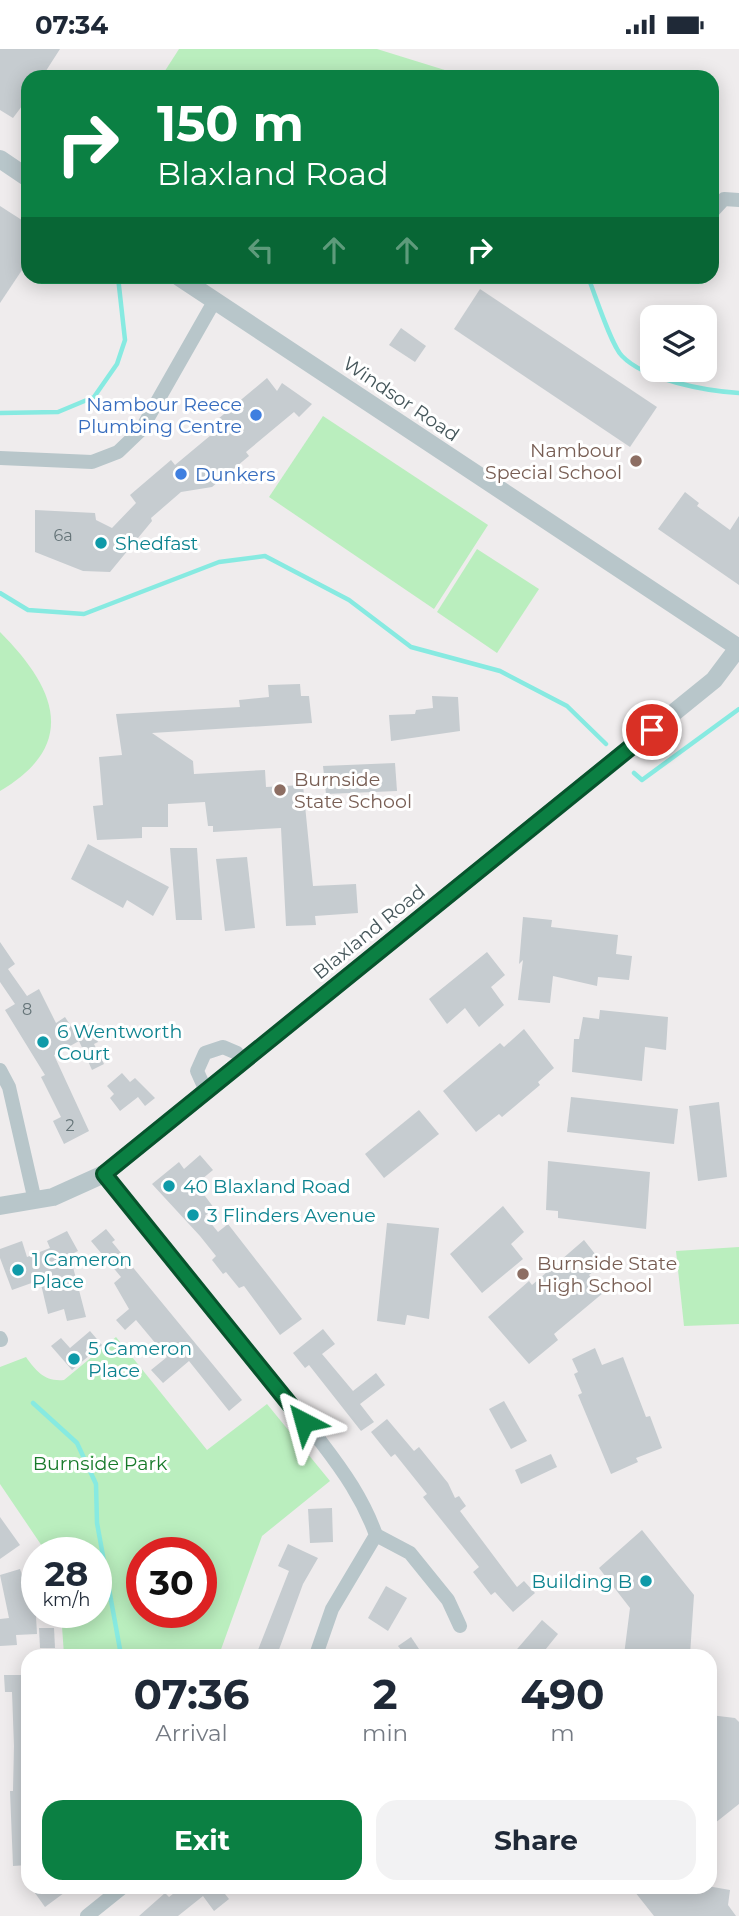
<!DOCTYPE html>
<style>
:root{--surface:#fff;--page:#f2f2f3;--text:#1f2937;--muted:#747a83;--accent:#0b8043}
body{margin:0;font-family:Montserrat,sans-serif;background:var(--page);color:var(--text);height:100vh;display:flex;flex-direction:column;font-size:26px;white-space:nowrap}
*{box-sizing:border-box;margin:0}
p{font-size:23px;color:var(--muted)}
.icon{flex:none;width:38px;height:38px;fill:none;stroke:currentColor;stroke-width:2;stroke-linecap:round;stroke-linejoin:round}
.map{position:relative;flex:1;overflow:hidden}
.details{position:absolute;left:21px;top:1600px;width:696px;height:245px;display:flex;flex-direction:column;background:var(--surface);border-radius:21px;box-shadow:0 4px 18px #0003}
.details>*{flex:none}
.hud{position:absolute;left:21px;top:21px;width:698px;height:214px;border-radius:21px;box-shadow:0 4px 18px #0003;background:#0b8043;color:#fff;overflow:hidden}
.controls{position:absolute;left:640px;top:256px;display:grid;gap:14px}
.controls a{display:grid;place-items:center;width:77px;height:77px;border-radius:14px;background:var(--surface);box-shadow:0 4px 18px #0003;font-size:35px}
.speed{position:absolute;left:21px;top:1488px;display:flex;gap:14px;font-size:35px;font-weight:700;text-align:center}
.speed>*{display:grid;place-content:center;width:91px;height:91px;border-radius:50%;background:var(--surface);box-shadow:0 4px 18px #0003;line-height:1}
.speed small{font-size:18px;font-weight:400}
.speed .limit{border:10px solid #d22;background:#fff;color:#111}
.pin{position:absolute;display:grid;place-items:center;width:60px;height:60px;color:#fff;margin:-30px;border:4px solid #fff;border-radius:50%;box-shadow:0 2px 7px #0007}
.me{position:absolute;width:77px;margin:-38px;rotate:321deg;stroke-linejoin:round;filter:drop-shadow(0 0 5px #0008)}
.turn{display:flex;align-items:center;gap:24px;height:147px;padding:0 21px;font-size:32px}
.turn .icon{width:91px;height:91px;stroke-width:2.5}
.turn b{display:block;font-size:49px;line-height:60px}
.lanes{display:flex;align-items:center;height:66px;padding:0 21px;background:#0003;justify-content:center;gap:35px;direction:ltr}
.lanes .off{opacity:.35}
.eta{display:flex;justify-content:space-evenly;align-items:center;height:119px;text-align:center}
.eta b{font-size:42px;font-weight:700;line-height:49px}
.action{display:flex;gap:14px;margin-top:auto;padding:14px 21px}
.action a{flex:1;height:80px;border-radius:21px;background:var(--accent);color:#fff;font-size:28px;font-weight:700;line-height:80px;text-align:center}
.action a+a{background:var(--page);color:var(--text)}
.status{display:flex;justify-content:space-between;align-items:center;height:49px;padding:0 35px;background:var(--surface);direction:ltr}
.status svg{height:19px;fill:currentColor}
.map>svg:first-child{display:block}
</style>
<div class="status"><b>07:34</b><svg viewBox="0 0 49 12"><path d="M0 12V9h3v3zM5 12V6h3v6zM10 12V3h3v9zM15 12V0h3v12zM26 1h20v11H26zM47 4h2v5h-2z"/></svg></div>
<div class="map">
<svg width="739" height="1867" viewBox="0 0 739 1867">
<rect width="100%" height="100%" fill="#efeced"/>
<g fill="#baeebe" fill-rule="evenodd">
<polygon points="179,0 377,0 448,22 439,28 161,28"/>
<polygon points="323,367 488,476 434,560 269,448"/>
<polygon points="477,500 539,540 497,604 437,563"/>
<path d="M0 583C55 638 80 695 0 742Z"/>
<polygon points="739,1198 739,1275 684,1277 676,1202"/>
<path d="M116 1288 207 1401 267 1355 330 1432 262 1487 219 1606H64L61 1563H96V1503H46L0 1435V1318L26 1308C36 1322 45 1333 64 1331ZM201 1503V1563H142V1503Z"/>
</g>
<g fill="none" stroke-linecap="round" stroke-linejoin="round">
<g stroke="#87eae1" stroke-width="4.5">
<path d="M588 228C595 245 611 296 622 307 645 331 706 342 739 344"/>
<polyline points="0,364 58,363 94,348 117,315 125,291 118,228"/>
<polyline points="0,544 28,561 84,565 219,513 265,507 349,551 411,598 500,622 567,657 606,695"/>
<polyline points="634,724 642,731 739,660"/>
<polyline points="33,1354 77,1394 96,1435 97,1474 121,1606"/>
</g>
</g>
<g fill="#c6ccd0">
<polygon points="0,0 60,0 42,28 28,28 28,49 13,69 0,61"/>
<polygon points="0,157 28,175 28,212 0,254"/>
<polygon points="480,240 657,358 630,398 454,280"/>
<polygon points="401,279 426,297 415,313 389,296"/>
<polygon points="267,329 277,342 282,334 312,355 299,368 294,363 246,403 249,407 212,438 181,443 151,469 152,472 110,523 83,522 35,503 35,461 95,464 96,471 112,479 136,454 130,446 171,411 175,416 223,376 218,370"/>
<polygon points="685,443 699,454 697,457 730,481 739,467 739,536 658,480"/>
<polygon points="300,635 301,647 309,647 312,674 152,684 193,712 194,725 265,721 266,738 303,736 313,837 356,835 358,864 315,867 316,876 286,877 281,779 213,783 213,777 208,777 205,753 168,755 168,778 142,778 142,789 97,791 93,757 103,756 99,708 122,706 116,665 240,658 239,651 269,648 268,636"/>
<polygon points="432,647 458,648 460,682 391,692 389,666 415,665 416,661 433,659"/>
<polygon points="395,714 397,742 326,745 323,717"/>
<polygon points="88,795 169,838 153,867 127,851 123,859 71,830"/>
<polygon points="170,799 197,799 202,871 176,871"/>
<polygon points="247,808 255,879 225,882 216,810"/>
<polygon points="523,868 552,871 551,878 618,886 616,905 632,907 629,931 598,928 597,937 553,927 550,954 518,951 523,911 519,915"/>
<polygon points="0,893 15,915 8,920 27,947 39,940 56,974 65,968 74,982 90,975 98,993 94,995 104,1015 92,1021 79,992 54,1006 89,1082 64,1095 53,1072 61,1068 41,1028 45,1026 5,961 15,955 0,933"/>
<polygon points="487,903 505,926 491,938 504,956 479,978 465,959 447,975 429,950"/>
<polygon points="600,961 668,968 666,1001 645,998 642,1032 572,1023 574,990 579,990 583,968 599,970"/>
<polygon points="524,980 554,1019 538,1033 540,1036 502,1068 499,1065 476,1083 443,1042 500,994 504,998"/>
<polygon points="122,1024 130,1033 135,1029 155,1049 145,1057 138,1048 120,1062 110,1049 114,1045 107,1037"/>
<polygon points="571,1048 678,1060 674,1095 567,1083"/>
<polygon points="719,1053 727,1128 698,1132 689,1057"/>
<polygon points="419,1061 439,1085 384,1129 365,1105"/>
<polygon points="200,1106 213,1121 196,1135 214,1159 205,1167 218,1183 228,1175 302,1270 280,1286 244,1237 239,1239 226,1223 223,1225 212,1211 216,1207 200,1187 152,1135 179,1113 184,1120"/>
<polygon points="548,1112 650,1123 646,1180 558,1169 558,1162 546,1161"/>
<polygon points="503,1157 524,1183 511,1195 523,1210 482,1244 450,1205"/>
<polygon points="387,1174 439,1179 429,1270 407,1266 405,1276 377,1272"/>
<polygon points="106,1180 115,1191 112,1193 242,1351 229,1362 189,1312 163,1334 151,1321 167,1308 136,1271 125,1281 116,1271 129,1260 114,1234 121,1228 91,1192"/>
<polygon points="67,1182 78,1202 74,1204 80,1214 73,1218 86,1268 67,1272 64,1260 48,1265 40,1231 12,1241 0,1209 0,1200 22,1192 27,1208 50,1199 47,1192"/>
<polygon points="584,1191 603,1215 589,1226 603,1244 554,1285 558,1291 529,1315 488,1268 529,1232 532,1236"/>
<polygon points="323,1280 335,1295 322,1305 353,1342 376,1324 385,1336 360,1355 374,1373 361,1382 309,1316 305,1319 293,1304"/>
<polygon points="90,1282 102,1296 72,1321 51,1297 61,1289 70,1299"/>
<polygon points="595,1299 602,1316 623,1308 646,1368 650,1367 662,1399 636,1409 638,1413 611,1425 578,1346 582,1344 574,1325 578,1323 572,1310"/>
<polygon points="504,1352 527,1392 511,1400 489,1360"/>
<polygon points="387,1370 414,1402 419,1398 448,1434 455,1449 459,1447 466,1457 460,1462 517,1538 524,1532 535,1544 513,1563 495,1543 491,1546 473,1523 479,1518 423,1448 427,1445 395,1405 391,1408 371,1383"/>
<polygon points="551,1405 557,1418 521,1435 515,1421"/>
<polygon points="332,1459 333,1493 310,1494 308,1460"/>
<polygon points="0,1468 20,1496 0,1510"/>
<polygon points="642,1481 694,1546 690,1606 624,1606 630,1559 599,1519"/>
<polygon points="288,1495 318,1509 303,1535 277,1606 256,1606 289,1522 278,1517"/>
<polygon points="20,1520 36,1567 37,1585 16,1586 17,1596 0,1597 0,1570 9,1569 0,1526"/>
<polygon points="386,1537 407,1549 388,1582 368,1569"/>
<polygon points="542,1571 558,1585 541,1606 512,1606"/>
<polygon points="39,1579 54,1579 55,1599 40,1599"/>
<polygon points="411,1588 423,1606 405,1606 398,1597"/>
<polygon points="4,1626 28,1626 28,1816 13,1817 10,1742 13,1742 14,1697 12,1643 5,1643"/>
<polygon points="710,1666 735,1669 739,1673 739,1755 710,1778"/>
<polygon points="44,1838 72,1838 45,1858 35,1844"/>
<polygon points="182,1838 234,1838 225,1845 229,1850 214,1862 203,1847 178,1867 139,1867 165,1844 169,1848"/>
<polygon points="631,1838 713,1838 730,1841 728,1856 736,1867 654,1867"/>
</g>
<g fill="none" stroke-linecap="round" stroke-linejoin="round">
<g stroke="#b8c6ca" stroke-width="14">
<polyline points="712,163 724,150 739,151"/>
<polyline points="0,409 92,413 118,403 141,381 215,251"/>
<polyline points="0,1021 9,1038 35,1152"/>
<polyline points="206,1042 197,1022 205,1004 223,998 237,1004 244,1012"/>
<path d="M104 1125 321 1393C344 1423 363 1450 376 1486L332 1560 316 1606"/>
<polyline points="0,1289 1,1291"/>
<polyline points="376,1486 410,1504 448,1551 460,1577"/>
<polyline points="87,1867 123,1838"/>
</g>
<g stroke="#b8c6ca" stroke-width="18">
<polyline points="0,110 28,129"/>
<polyline points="179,228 739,599"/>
<polyline points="0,1157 53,1148 104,1125 714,631 738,599"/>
</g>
</g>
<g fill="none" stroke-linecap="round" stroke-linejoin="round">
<g stroke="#07532c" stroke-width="18">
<polyline id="route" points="304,1373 104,1125 652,681"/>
</g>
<use href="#route" stroke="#0b8043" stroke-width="12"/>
</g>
<g fill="#3f7fe0" stroke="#fff" stroke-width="2.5">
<circle cx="256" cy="366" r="7"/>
<circle cx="181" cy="425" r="7"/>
</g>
<g fill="#8d6e63" stroke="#fff" stroke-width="2.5">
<circle cx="636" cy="412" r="7"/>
<circle cx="280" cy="741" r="7"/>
<circle cx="523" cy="1225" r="7"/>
</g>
<g fill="#0f9aa8" stroke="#fff" stroke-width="2.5">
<circle cx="101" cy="494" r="7"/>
<circle cx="43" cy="993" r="7"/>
<circle cx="169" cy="1137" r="7"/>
<circle cx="193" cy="1166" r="7"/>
<circle cx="18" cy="1221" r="7"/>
<circle cx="74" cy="1310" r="7"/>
<circle cx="646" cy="1532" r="7"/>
</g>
<g text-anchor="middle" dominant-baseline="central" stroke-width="6" stroke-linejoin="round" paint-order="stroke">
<g font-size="16" fill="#657478">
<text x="63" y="486">6a</text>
<text x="27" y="960">8</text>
<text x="70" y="1076">2</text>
</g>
<g font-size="19" fill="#45565a" stroke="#fff">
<text transform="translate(401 350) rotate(34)">Windsor Road</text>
<text transform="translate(369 883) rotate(-39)">Blaxland Road</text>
</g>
<g font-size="19" fill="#366cbe" stroke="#fff" text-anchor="end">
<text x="242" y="355">Nambour Reece<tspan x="242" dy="22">Plumbing Centre</tspan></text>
<text x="195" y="425" text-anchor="start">Dunkers</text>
</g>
<g font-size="19" fill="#785e54" stroke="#fff" text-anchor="start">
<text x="622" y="401" text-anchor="end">Nambour<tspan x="622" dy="22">Special School</tspan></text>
<text x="294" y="730">Burnside<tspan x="294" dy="22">State School</tspan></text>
<text x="537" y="1214">Burnside State<tspan x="537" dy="22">High School</tspan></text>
</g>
<g font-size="19" fill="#0d838f" stroke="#fff" text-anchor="start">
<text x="115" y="494">Shedfast</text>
<text x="57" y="982">6 Wentworth<tspan x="57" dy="22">Court</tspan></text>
<text x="183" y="1137">40 Blaxland Road</text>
<text x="207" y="1166">3 Flinders Avenue</text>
<text x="32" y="1210">1 Cameron<tspan x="32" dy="22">Place</tspan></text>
<text x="88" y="1299">5 Cameron<tspan x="88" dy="22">Place</tspan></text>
<text x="632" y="1532" text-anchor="end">Building B</text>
</g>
<g font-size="19" fill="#177a2a" stroke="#fff">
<text x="100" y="1414">Burnside Park</text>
</g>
</g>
</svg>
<div class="controls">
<a><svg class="icon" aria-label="layers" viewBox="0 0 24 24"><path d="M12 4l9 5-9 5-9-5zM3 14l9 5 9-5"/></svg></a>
</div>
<div class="speed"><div>28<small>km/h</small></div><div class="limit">30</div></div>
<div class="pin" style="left:652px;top:681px;background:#d93025"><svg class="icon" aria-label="arrive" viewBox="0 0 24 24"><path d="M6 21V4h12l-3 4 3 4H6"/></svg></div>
<svg class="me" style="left:304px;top:1373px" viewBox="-20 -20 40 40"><path d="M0-17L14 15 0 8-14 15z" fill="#0b8043" stroke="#fff" stroke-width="4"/></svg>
<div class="hud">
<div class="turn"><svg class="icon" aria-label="right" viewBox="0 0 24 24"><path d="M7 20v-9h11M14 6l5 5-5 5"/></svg><div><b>150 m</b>Blaxland Road</div></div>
<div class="lanes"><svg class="icon off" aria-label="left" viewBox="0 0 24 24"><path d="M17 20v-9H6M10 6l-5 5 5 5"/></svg><svg class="icon off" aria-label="ahead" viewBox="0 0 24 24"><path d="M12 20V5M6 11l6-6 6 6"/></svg><svg class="icon off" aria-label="ahead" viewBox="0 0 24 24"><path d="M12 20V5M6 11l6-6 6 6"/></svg><svg class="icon" aria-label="right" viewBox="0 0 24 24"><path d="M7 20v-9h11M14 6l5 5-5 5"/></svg></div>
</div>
<section class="details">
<div class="eta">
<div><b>07:36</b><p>Arrival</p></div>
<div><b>2</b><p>min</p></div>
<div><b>490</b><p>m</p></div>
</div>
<div class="action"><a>Exit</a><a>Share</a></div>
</section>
</div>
